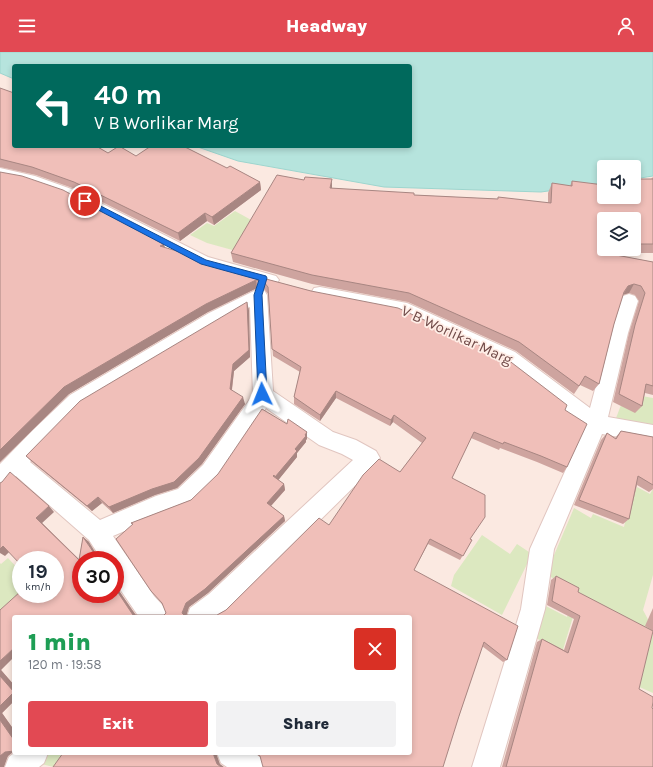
<!DOCTYPE html>
<meta charset="utf-8">
<style>
:root{--surface:#fff;--page:#f2f2f3;--text:#1f2937;--muted:#747a83;--accent:#e24953}
body{margin:0;font-family:Karla,sans-serif;background:var(--page);color:var(--text);height:100vh;display:flex;flex-direction:column;font-size:15px;white-space:nowrap}
*{box-sizing:border-box;margin:0}
p{font-size:13px;color:var(--muted)}
.icon{flex:none;width:22px;height:22px;fill:none;stroke:currentColor;stroke-width:2;stroke-linecap:round;stroke-linejoin:round}
.map{position:relative;flex:1;overflow:hidden}
.sheet{position:absolute;left:12px;top:563px;width:400px;height:140px;display:flex;flex-direction:column;background:var(--surface);border-radius:4px;box-shadow:0 2px 6px #0003}
.sheet>*{flex:none}
.guide{position:absolute;left:12px;top:12px;width:400px;height:84px;border-radius:4px;box-shadow:0 2px 6px #0003;background:#00695c;color:#fff;overflow:hidden}
.controls{position:absolute;left:597px;top:108px;display:grid;gap:8px}
.controls a{display:grid;place-items:center;width:44px;height:44px;border-radius:4px;background:var(--surface);box-shadow:0 2px 6px #0003;font-size:20px}
.speed{position:absolute;left:12px;top:499px;display:flex;gap:8px;font-size:20px;font-weight:700;text-align:center}
.speed>*{display:grid;place-content:center;width:52px;height:52px;border-radius:50%;background:var(--surface);box-shadow:0 2px 6px #0003;line-height:1}
.speed small{font-size:10px;font-weight:400}
.speed .limit{border:6px solid #d22;background:#fff;color:#111}
.pin{position:absolute;display:grid;place-items:center;width:34px;height:34px;color:#fff;margin:-17px;border:2px solid #fff;border-radius:50%;box-shadow:0 1px 4px #0007}
.me{position:absolute;width:44px;margin:-22px;rotate:358deg;stroke-linejoin:round;filter:drop-shadow(0 0 3px #0008)}
.turn{display:flex;align-items:center;gap:14px;height:84px;padding:0 16px;font-size:18px}
.turn .icon{width:52px;height:52px;stroke-width:2.5}
.turn b{display:block;font-size:28px;line-height:34px}
.round{display:grid;place-items:center;flex:none;width:42px;height:42px;border-radius:4px;background:var(--page)}
.summary{display:flex;align-items:center;justify-content:space-between;height:68px;padding:0 16px}
h1{font-size:24px;font-weight:800;line-height:30px;color:#1e9e55}
.action{display:flex;gap:8px;margin-top:auto;padding:8px 16px}
.action a{flex:1;height:46px;border-radius:4px;background:var(--accent);color:#fff;font-size:16px;font-weight:800;line-height:46px;text-align:center}
.action a+a{background:var(--page);color:var(--text)}
header{display:flex;justify-content:space-between;align-items:center;height:52px;padding:0 16px;background:var(--accent);color:#fff;font-size:18px;font-weight:800}
.map>svg:first-child{display:block}
</style>
<header><svg class="icon" aria-label="menu" viewBox="0 0 24 24"><path d="M4 6h16M4 12h16M4 18h16"/></svg>Headway<svg class="icon" aria-label="person" viewBox="0 0 24 24"><circle cx="12" cy="8" r="4"/><path d="M4 21q1-7 8-7t8 7"/></svg></header>
<div class="map">
<svg width="653" height="715" viewBox="0 0 653 715">
<rect width="100%" height="100%" fill="#fbe9e1"/>
<g fill="#dce8c0">
<polygon points="235,159 253,169 236,199 207,191 190,183 207,171 214,174"/>
<polygon points="642,344 653,346 653,380 613,374 621,353 638,358"/>
<polygon points="637,435 650,442 653,437 653,523 643,558 653,577 653,641 637,634 579,545 562,601 531,583 540,551 567,565 575,540 546,522 574,456 591,466 593,462 624,475 628,456 626,454"/>
<polygon points="482,483 510,502 517,492 532,502 502,563 451,534 454,523"/>
<polygon points="8,506 21,520 21,542 0,562 0,511 1,512"/>
<polygon points="34,701 62,701 54,715 41,712"/>
</g>
<polygon fill="#b6e4dd" stroke="#9dd5ce" points="0,0 653,0 653,124 634,127 634,115 604,115 604,131 541,140 384,135 238,109 195,94 410,94 410,14 14,14 14,27 0,21"/>
<g fill="none" stroke-linecap="round" stroke-linejoin="round">
<g stroke="#e1c6c0" stroke-width="2">
<g id="street">
<polygon points="0,116 35,124 77,139 208,205 276,224 279,228 276,232 270,234 197,214 67,145 27,131 0,126"/>
<polygon points="320,235 407,251 515,300 590,356 610,281 620,249 623,244 629,242 635,244 638,249 628,281 608,365 653,373 653,391 602,382 554,497 545,557 500,715 472,715 521,557 530,497 585,375 501,310 398,262 314,246 311,241 314,236"/>
<path d="M258 237 264 238 267 243 273 339 333 380 356 388 376 399 380 406 376 413 227 560 219 565H187L190 556 209 542 353 408 342 402 319 393 266 356 219 427 193 452 167 461 113 484 154 544 165 556 168 565H139L115 530V508H102L89 488 16 424 8 434 0 437V412L33 378 70 343 209 261ZM250 255 253 343 203 413 178 437 156 444 100 468 30 410 84 355 122 331Z"/>
<polygon points="14,701 48,701 44,711 39,715 5,715 9,705"/>
<polygon points="217,701 254,701 260,705 264,715 227,715 221,711"/>
</g>
</g>
<use href="#street" fill="#fff" fill-rule="evenodd"/>
</g>
<g fill="#cea49f" fill-rule="evenodd">
<polygon points="0,36 14,94 108,101 227,116 260,130 261,138 214,173 207,169 180,189 78,138 36,123 0,115"/>
<polygon points="0,120 165,196 195,208 311,239 565,358 567,415 563,421 537,410 500,396 499,398 471,386 452,426 470,487 472,488 460,508 428,492 414,518 507,608 503,610 482,594 459,664 410,565 14,565 1,618 14,633 14,649 2,661 14,678 14,700 13,700 8,704 0,715 0,558 55,542 9,500 5,504 54,460 42,471 79,507 83,485 89,490 81,508 115,533 136,563 164,563 166,561 133,473 131,471 191,448 287,372 307,380 307,387 306,388 306,390 297,401 297,405 278,428 284,432 285,438 271,454 284,464 285,469 208,541 189,555 186,563 217,563 226,558 329,473 400,420 422,391 393,370 390,374 336,346 320,369 294,352 294,345 300,320 273,304 268,242 264,237 257,236 208,260 69,342 0,410"/>
<path d="M653 125V201H616V203L653 210V343L645 341 642 354 635 361 613 350 629 281 639 249 635 243 629 241 623 242 614 272 599 332 593 339 580 333 574 342 516 299 408 250 312 232 233 210 231 201 304 128 332 136 414 143 498 147V145L548 151V141L552 131 570 134 572 129 634 145ZM634 167V197H604Z"/>
<polygon points="249,258 250,305 234,319 232,338 245,352 202,412 177,436 155,443 113,461 102,451 92,459 32,410 26,404"/>
<polygon points="621,379 653,385 653,437 649,440 637,433 629,467 623,472 574,453 601,388 607,381 615,386"/>
<polygon points="556,524 578,540 639,637 652,656 653,715 502,715 537,590 542,587 564,598 574,567 547,553 551,528"/>
<polygon points="653,556 653,579 645,574"/>
</g>
<g fill="#a88682">
<polygon points="332,127 332,137 330,136"/>
<polygon points="260,130 261,138 214,173 212,165"/>
<polygon points="205,161 207,169 180,189 178,181"/>
<polygon points="164,192 166,199 160,194"/>
<polygon points="256,228 257,236 208,260 69,342 0,410 0,398 64,335 206,252"/>
<polygon points="634,232 629,241 623,243 628,234"/>
<polygon points="247,250 249,258 250,305 234,319 231,344 230,337 233,312"/>
<polygon points="336,339 336,346 320,369 320,363"/>
<polygon points="243,345 245,352 202,412 177,436 155,443 113,461 109,455"/>
<polygon points="394,363 393,370 390,374 391,368"/>
<polygon points="307,380 307,387 306,388 306,390 297,401 297,405 276,431 275,425"/>
<polygon points="284,432 285,438 269,456 267,451"/>
<polygon points="98,445 102,451 92,459 87,454"/>
<polygon points="49,454 54,460 42,471 81,510 36,466"/>
<polygon points="284,464 285,469 208,541 189,555 186,565 182,561 186,551"/>
<polygon points="83,485 89,490 100,508 96,504"/>
<polygon points="3,494 10,499 5,504 0,501 0,497"/>
<polygon points="115,533 137,565 133,563 115,536"/>
<polygon points="14,596 14,605 1,618 14,633 14,649 2,661 14,678 14,688 0,668 0,609"/>
<polygon points="5,700 13,700 8,704 4,715 0,715 0,704"/>
<polygon points="213,701 216,701 220,712 224,715 221,715 217,712"/>
</g>
<g fill="#f0bfb9" stroke="#a88682">
<polygon points="0,36 14,41 14,94 96,94 108,101 119,94 136,104 151,94 183,94 227,116 230,114 260,130 212,165 205,161 178,181 74,130 32,115 0,107"/>
<polygon points="0,120 22,124 63,138 164,192 160,194 180,200 195,208 311,239 398,256 503,304 567,353 565,358 587,372 567,415 541,404 504,390 503,392 474,380 452,426 485,443 485,465 470,487 472,488 463,504 430,487 414,518 518,574 507,608 484,590 459,664 443,715 263,715 260,704 255,701 410,701 410,565 14,565 14,596 0,609 0,558 21,539 21,542 55,542 55,508 21,508 21,513 3,494 0,497 0,431 2,430 10,420 49,454 36,466 79,508 83,485 96,504 109,505 109,508 81,508 81,542 115,542 115,536 133,563 164,563 166,561 162,551 151,539 116,487 133,472 131,471 191,448 218,422 262,357 287,372 288,367 307,380 305,383 306,384 295,397 297,399 275,425 274,423 273,424 284,432 267,451 284,464 205,537 186,551 182,561 184,563 217,563 226,558 319,466 329,473 363,423 379,407 400,420 426,386 394,363 391,368 336,339 320,363 294,345 301,315 272,297 268,235 263,229 256,228 206,252 64,335 0,398"/>
<polygon points="277,123 304,128 305,125 332,127 330,136 414,141 414,143 498,147 498,145 551,151 552,131 572,134 572,129 604,133 604,145 634,145 634,127 653,127 653,192 634,192 634,167 604,167 604,197 616,197 616,203 653,210 653,334 646,332 642,354 619,342 635,273 645,241 641,234 634,232 628,234 624,240 614,272 599,332 585,324 579,334 519,290 409,241 312,223 231,201"/>
<polygon points="247,250 249,298 233,312 230,337 243,345 199,406 174,430 152,437 109,455 98,445 87,454 26,404 80,349"/>
<polygon points="621,379 653,385 653,433 638,424 629,467 579,448 607,381 616,387"/>
<polygon points="556,524 579,536 578,540 653,579 639,637 653,645 653,650 652,656 653,657 653,715 506,715 542,587 568,601 580,564 552,549"/>
<polygon points="0,624 14,640 0,654"/>
<polygon points="0,668 14,688 14,699 5,700 0,704"/>
<polygon points="63,701 213,701 217,712 221,715 53,715"/>
</g>
<polygon fill="#1a73e8" stroke="#114b97" points="85,146 206,208 266,224 267,226 262,243 267,342 265,344 259,344 258,342 254,243 259,228 201,212 83,150 83,147"/>
<g text-anchor="middle" dominant-baseline="central" stroke-width="3.5" stroke-linejoin="round" paint-order="stroke">
<g font-size="15" fill="#714b49" stroke="#ffeee7">
<text transform="translate(457 283) rotate(25)">V B Worlikar Marg</text>
</g>
</g>
</svg>
<div class="controls">
<a><svg class="icon" aria-label="sound" viewBox="0 0 24 24"><path d="M4 9h4l5-4v14l-5-4H4zM17 9q2 3 0 6"/></svg></a>
<a><svg class="icon" aria-label="layers" viewBox="0 0 24 24"><path d="M12 4l9 5-9 5-9-5zM3 14l9 5 9-5"/></svg></a>
</div>
<div class="speed"><div>19<small>km/h</small></div><div class="limit">30</div></div>
<div class="pin" style="left:85px;top:149px;background:#d93025"><svg class="icon" aria-label="arrive" viewBox="0 0 24 24"><path d="M6 21V4h12l-3 4 3 4H6"/></svg></div>
<svg class="me" style="left:262px;top:342px" viewBox="-20 -20 40 40"><path d="M0-17L14 15 0 8-14 15z" fill="#1a73e8" stroke="#fff" stroke-width="4"/></svg>
<div class="guide">
<div class="turn"><svg class="icon" aria-label="left" viewBox="0 0 24 24"><path d="M17 20v-9H6M10 6l-5 5 5 5"/></svg><div><b>40 m</b>V B Worlikar Marg</div></div>
</div>
<section class="sheet">
<div class="summary"><div><h1>1 min</h1><p>120 m · 19:58</p></div><a class="round" style="background:#d93025;color:#fff"><svg class="icon" aria-label="close" viewBox="0 0 24 24"><path d="M6 6l12 12M18 6L6 18"/></svg></a></div>
<div class="action"><a>Exit</a><a>Share</a></div>
</section>
</div>
